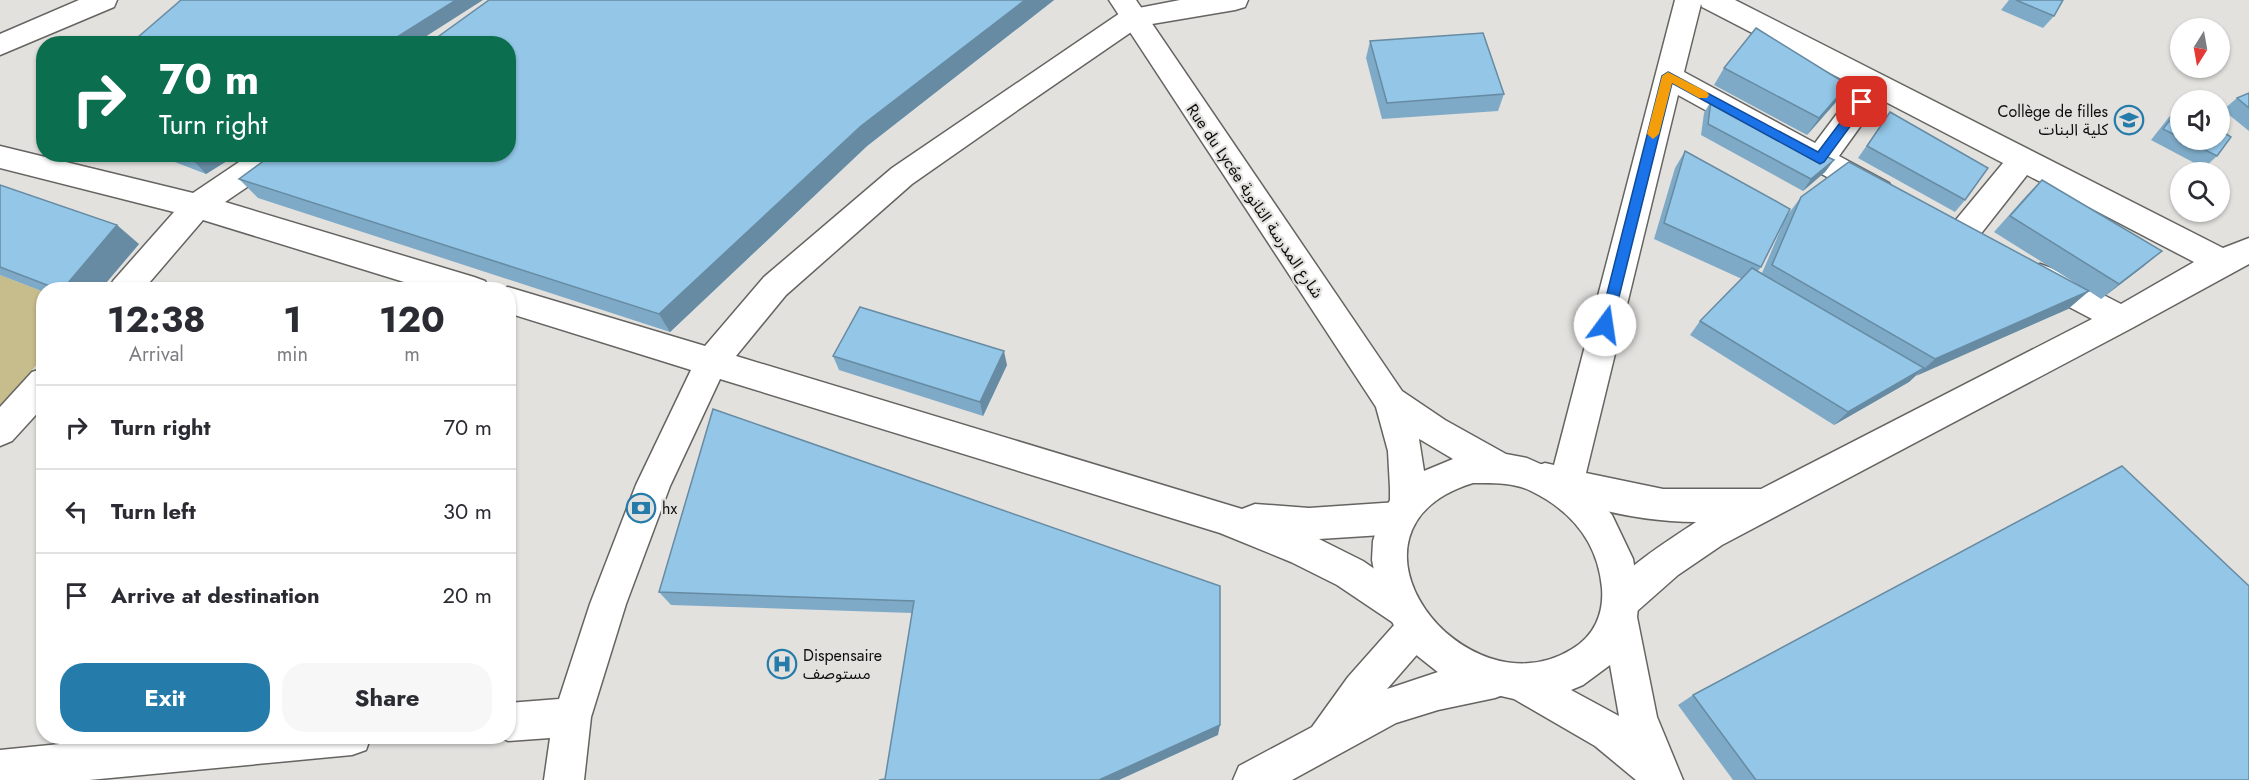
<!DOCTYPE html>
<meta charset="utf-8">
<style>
:root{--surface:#fff;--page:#f7f7f7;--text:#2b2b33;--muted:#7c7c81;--line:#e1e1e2;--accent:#257cab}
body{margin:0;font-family:Jost,"Noto Sans Arabic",sans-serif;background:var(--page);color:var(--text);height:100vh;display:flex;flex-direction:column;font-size:22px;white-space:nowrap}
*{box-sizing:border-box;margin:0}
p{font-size:20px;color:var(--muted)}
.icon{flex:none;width:33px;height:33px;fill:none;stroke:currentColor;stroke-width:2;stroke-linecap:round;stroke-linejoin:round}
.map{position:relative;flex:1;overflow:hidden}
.drawer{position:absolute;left:36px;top:282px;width:480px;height:462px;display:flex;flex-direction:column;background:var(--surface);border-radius:24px;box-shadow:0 2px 4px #0004}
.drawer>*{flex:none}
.guide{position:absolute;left:36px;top:36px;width:480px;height:126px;border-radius:24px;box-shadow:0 2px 4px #0004;background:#0b6e4f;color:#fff;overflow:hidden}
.needle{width:39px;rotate:191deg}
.tools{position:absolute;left:2170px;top:18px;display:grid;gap:12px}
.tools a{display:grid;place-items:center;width:60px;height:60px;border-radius:50%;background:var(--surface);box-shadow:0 2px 4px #0004;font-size:30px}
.pin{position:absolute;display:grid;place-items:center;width:51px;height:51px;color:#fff;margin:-26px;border-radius:12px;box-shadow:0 3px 9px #0006}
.me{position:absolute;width:66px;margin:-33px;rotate:14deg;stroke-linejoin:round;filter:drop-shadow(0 0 4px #0008)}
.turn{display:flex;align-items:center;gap:21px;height:126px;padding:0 24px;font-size:27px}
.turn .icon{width:78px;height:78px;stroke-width:2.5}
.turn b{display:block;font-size:42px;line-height:51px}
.eta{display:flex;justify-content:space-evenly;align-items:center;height:102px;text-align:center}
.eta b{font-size:36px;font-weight:700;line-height:42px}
.cta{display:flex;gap:12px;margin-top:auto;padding:12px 24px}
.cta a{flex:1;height:69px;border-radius:24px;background:var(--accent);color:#fff;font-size:24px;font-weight:700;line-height:69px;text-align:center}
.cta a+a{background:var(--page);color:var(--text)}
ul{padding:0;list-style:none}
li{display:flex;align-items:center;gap:18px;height:84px;padding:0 24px;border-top:2px solid var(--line)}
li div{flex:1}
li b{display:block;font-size:22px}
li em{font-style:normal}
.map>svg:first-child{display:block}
</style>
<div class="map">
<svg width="2249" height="780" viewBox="0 0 2249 780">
<rect width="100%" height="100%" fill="#e2e1de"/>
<polygon fill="#c7bc8b" points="0,275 44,292 43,357 0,408"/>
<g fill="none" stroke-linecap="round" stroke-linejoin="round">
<g stroke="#656461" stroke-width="3">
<g id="minor">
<polygon points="79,0 117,0 114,7 0,55 0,34"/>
<polygon points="1180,0 1248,0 1245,7 1235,10 1140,26 1025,105 912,184 786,295 736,356 1242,509 1255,504 1309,508 1398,502 1410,507 1415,518 1410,529 1398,534 1319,539 1363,561 1415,597 1420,609 1419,613 1428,616 1433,629 1428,642 1387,689 1438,672 1495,662 1508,667 1514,680 1508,693 1495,698 1438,710 1396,723 1292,780 1233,780 1239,766 1312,727 1348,677 1395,624 1337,585 1291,562 1220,533 720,379 670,486 626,604 591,717 584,780 544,780 550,738 508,741 497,736 508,736 508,703 559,699 590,604 636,485 691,370 508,313 508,290 500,290 508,287 705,346 764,277 892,168 1123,11"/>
<path d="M1675 0H1735L2223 248 2249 238V264L2132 328 1722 545 1678 575 1635 613 1622 618 1609 613 1604 601C1617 571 1668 541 1696 522 1642 522 1584 508 1533 489L1528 478 1533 467 1545 463 1554 465ZM1701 4 1702 7 1857 87 1815 143 1684 72ZM1678 95 1867 199 1878 203 1889 199 1893 191 1889 183 1839 156 1880 99 2003 163 1950 227 1946 236 1950 245 1961 248 1972 245 2027 175 2194 262 2121 304 2051 268 2040 264 2029 268 2024 277 2029 286 2092 319 1761 489H1663L1586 473Z"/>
<polygon points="0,146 193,193 251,154 288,154 284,162 225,202 474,277 485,281 489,290 430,290 203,220 143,290 109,290 113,281 174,212 0,168"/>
<polygon points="44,368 44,406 12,441 0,446 0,407 32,372"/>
<polygon points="140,736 371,736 366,750 352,755 89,780 0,780 0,750"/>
</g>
</g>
<g stroke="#656461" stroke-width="3">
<path id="tertiary" d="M1109 0H1136L1402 391 1445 420 1506 454 1527 458 1572 478 1600 501 1612 515 1633 559 1639 597 1637 617 1657 717 1683 780H1636L1595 746 1514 699 1475 690 1439 673 1415 654 1396 630 1378 591 1372 560 1373 541 1378 525 1390 500V488L1388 451 1376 407ZM1419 439 1421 440 1453 459 1424 471ZM1473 483C1492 483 1514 482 1531 491 1572 511 1598 543 1602 588 1604 614 1594 636 1572 649 1464 716 1321 530 1473 483ZM1610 665 1619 716 1571 690 1583 685Z"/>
</g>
<use href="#minor" fill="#fff" fill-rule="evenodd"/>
<use href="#tertiary" fill="#fff" fill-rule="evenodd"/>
</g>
<g fill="#7eaac7" fill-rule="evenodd">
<polygon points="489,0 1054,0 867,146 670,332 258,198 239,179"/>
<polygon points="2009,0 2063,0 2054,16 2043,28 2001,10"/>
<polygon points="1370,41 1504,94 1498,111 1382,119 1366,58"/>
<polygon points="1724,68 1836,102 1807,135 1714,85"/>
<polygon points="2249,93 2249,131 2223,110 2237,98"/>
<polygon points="1711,101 1834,160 1825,172 1803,191 1701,135 1704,113"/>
<polygon points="2181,106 2181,140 2220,140 2217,156 2204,168 2151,140 2169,117"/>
<polygon points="1890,112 1965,200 1955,212 1858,158"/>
<path d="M1685 151 1786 217 1801 197 2080 286 1994 232 2026 196 2042 180 2144 266 2101 299 2089 291 2068 309 1916 375 1909 382 1834 425 1690 335 1700 321 1742 279 1654 239 1675 168ZM1786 217 1762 273 1758 271 1761 267Z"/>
<polygon points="154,154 238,154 206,174"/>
<polygon points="0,185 139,244 100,290 44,290 44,292 0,275"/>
<polygon points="833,356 1007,365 983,416 839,370"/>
<polygon points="713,409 1218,735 885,779 912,613 671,605 659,592"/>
<polygon points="1693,695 2249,780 1733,780 1678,705"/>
</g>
<g fill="#678ba2">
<polygon points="456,0 483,0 414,44 386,44"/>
<polygon points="1025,0 1054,0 867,146 670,332 659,314 861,126"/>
<polygon points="1848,85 1836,102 1807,135 1819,118"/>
<polygon points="208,154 238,154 206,174 195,162"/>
<polygon points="1834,160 1825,172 1803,191 1811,179"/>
<polygon points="117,225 139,244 100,290 62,290"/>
<polygon points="2162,251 2144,266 2101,299 2119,284"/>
<polygon points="2089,291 2068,309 1916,376 1935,359"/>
<polygon points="1004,351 1007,365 983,416 980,402"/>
<polygon points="1924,368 1909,382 1834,425 1848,412"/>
<polygon points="1220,725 1218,735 1119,780 1099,780"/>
</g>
<g fill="#93c6e7" stroke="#678ba2" stroke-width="1.5">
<polygon points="181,0 456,0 386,44 130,44"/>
<polygon points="489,0 1025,0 861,126 659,314 239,179 273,154 508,154 508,44 428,44"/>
<polygon points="2016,0 2063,0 2054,16"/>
<polygon points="1756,28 1848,85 1819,118 1724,68"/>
<polygon points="1483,33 1504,94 1387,103 1370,41"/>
<polygon points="2249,93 2249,108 2237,98"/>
<polygon points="1711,101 1834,160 1811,179 1708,124"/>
<polygon points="2181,106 2181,138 2163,129"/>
<polygon points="1890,112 1988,168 1965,200 1867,146"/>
<polygon points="2220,130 2231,137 2217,156 2185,140 2220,140"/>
<polygon points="1685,151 1790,209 1761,267 1664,223"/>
<polygon points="173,154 208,154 195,162"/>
<polygon points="1849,162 2089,291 1935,359 1772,265 1801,197"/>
<polygon points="2042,180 2162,251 2119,284 2010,216"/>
<polygon points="0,185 117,225 62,290 60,290 0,267"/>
<polygon points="1752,268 1924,368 1848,412 1700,321"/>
<polygon points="860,307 1004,351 980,402 833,356"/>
<polygon points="713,409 1220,586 1220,725 1099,780 879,780 885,779 914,601 659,592"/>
<polygon points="2122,466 2249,586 2249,780 1756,780 1693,695"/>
</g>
<polygon fill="#1a73e8" stroke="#114b97" stroke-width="1.5" points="1668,72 1818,152 1858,99 1862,98 1868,102 1824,162 1820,164 1672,83 1612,325 1605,330 1599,325 1662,76"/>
<polygon fill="#f59e0b" points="1668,72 1707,92 1709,95 1707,98 1699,98 1672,83 1659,134 1653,139 1647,134 1662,76"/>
<defs>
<g id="school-ring" transform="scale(1.5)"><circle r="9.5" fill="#e2e1de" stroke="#257cab" stroke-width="1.5"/><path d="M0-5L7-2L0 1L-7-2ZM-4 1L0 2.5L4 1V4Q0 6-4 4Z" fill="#257cab"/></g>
<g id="bank-ring" transform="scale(1.5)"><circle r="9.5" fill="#e2e1de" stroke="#257cab" stroke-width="1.5"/><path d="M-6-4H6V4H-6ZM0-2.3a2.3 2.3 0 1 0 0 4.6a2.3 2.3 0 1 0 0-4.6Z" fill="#257cab"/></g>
<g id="hospital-ring" transform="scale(1.5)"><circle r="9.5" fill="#e2e1de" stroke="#257cab" stroke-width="1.5"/><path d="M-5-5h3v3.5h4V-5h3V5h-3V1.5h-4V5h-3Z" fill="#257cab"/></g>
</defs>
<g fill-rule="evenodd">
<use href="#school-ring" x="2129" y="120"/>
<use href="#bank-ring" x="641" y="508"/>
<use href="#hospital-ring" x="782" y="664"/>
</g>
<g text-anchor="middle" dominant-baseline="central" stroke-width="4.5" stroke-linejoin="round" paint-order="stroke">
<g font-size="16" fill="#0f0e0d" stroke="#e2e1de" text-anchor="start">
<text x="2108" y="111" text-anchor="end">Collège de filles<tspan x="2108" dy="18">كلية البنات</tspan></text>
<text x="662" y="508">hx</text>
<text x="803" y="655">Dispensaire<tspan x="803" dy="18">مستوصف</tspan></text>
</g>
<g font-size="16" fill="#0f0e0d" stroke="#e2e1de">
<text transform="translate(1255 201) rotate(56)">Rue du Lycée شارع المدرسة الثانوية</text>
</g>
</g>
</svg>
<div class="tools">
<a><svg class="needle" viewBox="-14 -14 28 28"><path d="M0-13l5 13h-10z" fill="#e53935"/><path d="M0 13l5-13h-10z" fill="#7c7c81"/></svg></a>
<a><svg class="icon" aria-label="sound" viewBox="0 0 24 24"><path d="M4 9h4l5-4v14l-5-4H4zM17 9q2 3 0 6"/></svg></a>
<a><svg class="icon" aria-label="search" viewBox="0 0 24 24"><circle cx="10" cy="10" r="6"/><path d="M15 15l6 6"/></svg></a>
</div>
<div class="pin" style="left:1862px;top:102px;background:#d93025"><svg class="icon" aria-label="arrive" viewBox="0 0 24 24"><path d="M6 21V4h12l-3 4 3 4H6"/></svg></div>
<svg class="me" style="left:1605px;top:325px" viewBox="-20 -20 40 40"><circle r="19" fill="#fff"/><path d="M0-13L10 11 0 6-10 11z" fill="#1a73e8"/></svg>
<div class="guide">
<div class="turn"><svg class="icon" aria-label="right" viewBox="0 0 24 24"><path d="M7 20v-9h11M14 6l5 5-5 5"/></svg><div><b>70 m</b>Turn right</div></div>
</div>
<section class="drawer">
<div class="eta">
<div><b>12:38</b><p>Arrival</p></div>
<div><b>1</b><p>min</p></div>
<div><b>120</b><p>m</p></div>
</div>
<ul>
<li><svg class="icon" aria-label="right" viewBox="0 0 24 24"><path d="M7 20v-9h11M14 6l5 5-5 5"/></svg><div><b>Turn right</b></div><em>70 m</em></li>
<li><svg class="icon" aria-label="left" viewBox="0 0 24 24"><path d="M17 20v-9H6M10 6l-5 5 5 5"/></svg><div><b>Turn left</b></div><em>30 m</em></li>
<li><svg class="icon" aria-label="arrive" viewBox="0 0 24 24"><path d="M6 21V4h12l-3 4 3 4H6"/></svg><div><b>Arrive at destination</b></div><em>20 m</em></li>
</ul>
<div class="cta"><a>Exit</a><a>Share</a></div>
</section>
</div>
